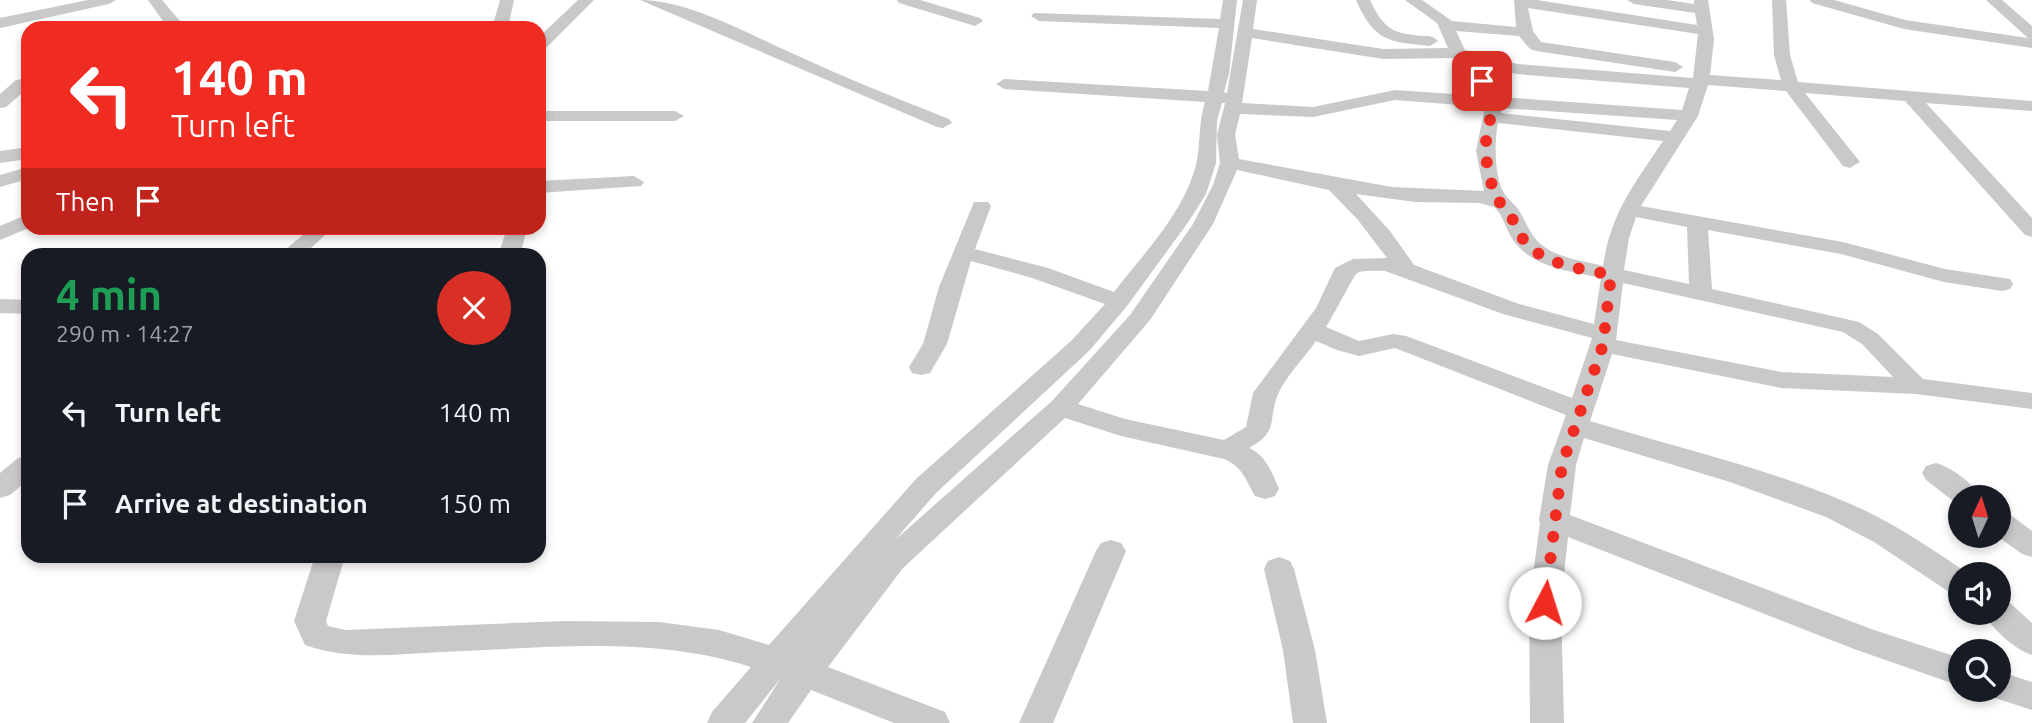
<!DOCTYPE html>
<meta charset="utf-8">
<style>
:root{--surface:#171b24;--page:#242831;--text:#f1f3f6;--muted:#9ea1a6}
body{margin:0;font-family:Ubuntu,sans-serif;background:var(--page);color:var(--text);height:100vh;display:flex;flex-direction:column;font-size:26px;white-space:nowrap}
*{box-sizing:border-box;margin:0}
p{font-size:23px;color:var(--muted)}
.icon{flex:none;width:38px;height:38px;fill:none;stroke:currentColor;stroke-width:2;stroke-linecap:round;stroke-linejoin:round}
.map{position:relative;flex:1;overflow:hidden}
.details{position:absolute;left:21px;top:248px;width:525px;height:315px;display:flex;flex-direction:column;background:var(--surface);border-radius:21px;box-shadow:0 4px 10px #0003}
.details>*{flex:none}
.top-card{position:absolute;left:21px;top:21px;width:525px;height:214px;border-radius:21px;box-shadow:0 4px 10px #0003;background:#f02c22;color:#fff;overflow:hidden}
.needle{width:46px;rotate:4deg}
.fabs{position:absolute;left:1948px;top:485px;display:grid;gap:14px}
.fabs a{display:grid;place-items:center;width:63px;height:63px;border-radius:50%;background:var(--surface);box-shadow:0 4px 10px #0003;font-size:35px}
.pin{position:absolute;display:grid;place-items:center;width:60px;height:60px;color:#fff;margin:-30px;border-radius:14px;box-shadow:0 4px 10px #0006}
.me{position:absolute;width:77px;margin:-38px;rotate:5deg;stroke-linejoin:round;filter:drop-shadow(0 0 5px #0008)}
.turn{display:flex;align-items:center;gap:24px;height:147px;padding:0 35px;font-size:32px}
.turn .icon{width:91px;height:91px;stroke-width:2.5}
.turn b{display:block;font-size:49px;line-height:60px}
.then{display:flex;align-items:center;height:66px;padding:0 35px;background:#0003;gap:14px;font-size:26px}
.round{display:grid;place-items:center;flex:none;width:74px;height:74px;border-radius:37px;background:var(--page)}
.overview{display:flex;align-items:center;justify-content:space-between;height:119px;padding:0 35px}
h1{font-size:42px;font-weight:700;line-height:52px;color:#1e9e55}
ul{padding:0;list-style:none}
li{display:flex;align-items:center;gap:21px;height:91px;padding:0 35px}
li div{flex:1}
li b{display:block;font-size:26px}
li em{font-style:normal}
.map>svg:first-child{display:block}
</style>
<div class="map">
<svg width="2032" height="723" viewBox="0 0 2032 723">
<rect width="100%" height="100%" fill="#fff"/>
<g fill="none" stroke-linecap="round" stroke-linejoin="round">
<g fill="#c9c9c9" fill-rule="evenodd">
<polygon points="88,0 116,0 109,4 0,28 0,18"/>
<polygon points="148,0 162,0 186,28 168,28"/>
<polygon points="500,0 514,0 508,28 492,28"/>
<polygon points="578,0 594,0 545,49 539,51 539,37"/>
<path d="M640 0C689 0 750 35 796 55 846 78 898 99 949 119L952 123 943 128 937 127Z"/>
<polygon points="897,0 920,0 980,18 983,21 975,26 899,3"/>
<path d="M1223 0H1237L1229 74 1224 92 1227 93 1243 0H1257L1253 29 1383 49 1448 48 1437 23 1405 0H1422L1452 21 1516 27 1514 0H1537L1697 25 1695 13 1634 4 1627 0H1667L1694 4V0H1708L1714 39 1710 75 1781 80 1774 55 1772 0H1786L1790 55 1798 82 2032 101V111L1926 103 2032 218V237L2025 235 1905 101 1805 93 1860 162 1850 168 1843 166 1786 91 1708 85 1698 116 1641 206 1843 242 1945 269 2010 279 2013 284 2010 289 2002 291 1944 282 1841 254 1708 230 1712 289 1859 322 1878 334 1923 379 2032 393V409L1916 394 1781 388 1612 354 1590 421C1681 449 1777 470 1864 510 1901 528 1935 551 1969 574H1960V596L1949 592 1874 542 1826 517 1730 482 1584 438 1576 465 1570 515 1874 630 1960 658V686L1854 649 1568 537 1561 603 1564 723H1530L1529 603 1540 523 1539 520 1548 465 1566 415 1395 348 1359 356 1337 350 1316 341C1305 357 1286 376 1278 394 1267 421 1280 431 1249 448 1266 455 1272 473 1279 489L1275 496 1265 499 1255 496C1245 479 1243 467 1224 459L1121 436 1065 418 903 568 828 667 945 712 950 723H894L811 690 788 723H752L781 678 745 723H707L712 712 751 667C653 635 544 648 442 652 394 654 351 661 305 645L294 621 315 556H345L326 621 328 626 346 630 565 621 659 622 719 630 769 645 916 479 1071 341 1105 304 1032 278 971 261 947 344 930 373 921 375 912 373 909 367 923 344 939 287 974 202H988L991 206 975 249 1048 268 1114 292C1144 253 1183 214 1196 165 1201 145 1198 123 1205 102L1004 89 996 84 1004 79 1208 91 1219 28 1039 21 1031 16 1034 13 1220 19ZM1528 8 1698 34 1693 78 1517 64 1465 50 1456 31 1519 36 1530 49 1536 51 1675 72 1683 67 1675 62 1541 42 1533 31ZM1252 38 1383 59 1453 58 1482 96 1395 90 1313 107 1242 103ZM1474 62 1516 74 1689 88 1682 110 1501 97ZM1395 100 1485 107 1476 151 1484 191 1392 187 1239 159 1235 135 1240 114 1313 117ZM1222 103H1225L1217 135 1220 163 1213 185 1193 224 1130 315 1052 401 895 540 936 493 1089 351 1127 306 1189 221 1206 194 1216 163 1217 121ZM1502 108 1677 120 1670 131 1501 113ZM1498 123 1663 141C1634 185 1611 212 1603 266 1584 261 1563 259 1546 248 1532 239 1529 228 1521 214 1517 206 1512 203 1507 197 1494 184 1494 141 1498 123ZM1237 170 1329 190 1358 220 1387 258 1353 259 1335 268 1316 308 1253 393 1246 427 1224 440 1125 419 1078 404 1150 320 1213 224ZM1356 194 1415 202 1479 203 1494 207C1504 216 1506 230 1513 240 1533 268 1570 271 1601 278L1594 324 1519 304 1414 265 1390 231ZM1636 217 1687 227 1689 284 1624 270 1629 238ZM1385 271 1503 314 1592 338 1572 398 1406 336 1393 334 1359 341 1326 327C1332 318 1354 275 1357 273 1364 270 1377 271 1385 271ZM1623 283 1843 332 1862 344 1893 377 1781 372 1616 340Z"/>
<path d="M1356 0H1370C1384 29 1391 33 1423 36 1430 36 1433 36 1438 41L1430 46C1388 42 1374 41 1356 0Z"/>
<polygon points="1810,0 1834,0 1905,20 2028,38 1986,0 2002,0 2032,26 2032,48 1904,29 1812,3"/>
<polygon points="22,79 28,80 28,88 6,107 0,108 0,94 16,80"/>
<polygon points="539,111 675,111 684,116 675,121 539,121"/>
<polygon points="28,147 28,159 0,163 0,151"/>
<polygon points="28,167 28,179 0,187 0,175"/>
<polygon points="634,176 644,182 641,186 539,193 539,181"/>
<polygon points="28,214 29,228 0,240 0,226"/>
<polygon points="311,228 333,228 302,256 278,256"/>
<polygon points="507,228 527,228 520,256 498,256"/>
<polygon points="0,299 28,300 28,314 0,313"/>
<polygon points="28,455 28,480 10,495 0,498 0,473 18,458"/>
<path d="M1936 463C1952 468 1973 483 1981 497H1960V505L1957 504 1926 480 1922 473 1926 466Z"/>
<polygon points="1998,510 2008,513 2032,531 2032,557 2022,554 1997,536"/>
<polygon points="1111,540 1121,543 1126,551 1053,723 1019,723 1096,551 1101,543"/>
<polygon points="1279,557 1290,561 1294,569 1315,650 1327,723 1293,723 1283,650 1264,569 1268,561"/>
<path d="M1998 599 2009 602 2032 623V655C2014 649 1992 629 1983 612H1998Z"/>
<polygon points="1998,671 2032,682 2032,710 1986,695 1984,690 1998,690"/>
</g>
</g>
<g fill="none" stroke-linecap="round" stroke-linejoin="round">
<path stroke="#f02c22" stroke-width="12" stroke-dasharray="0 21.6" d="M1482 81 1495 101C1482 147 1483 154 1496 200 1511 209 1512 221 1521 236 1539 265 1580 268 1611 275L1603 345 1562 465 1545 603"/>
</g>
</svg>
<div class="fabs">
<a><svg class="needle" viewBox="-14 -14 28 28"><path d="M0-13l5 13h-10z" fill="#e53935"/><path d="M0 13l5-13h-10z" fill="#9ea1a6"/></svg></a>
<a><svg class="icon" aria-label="sound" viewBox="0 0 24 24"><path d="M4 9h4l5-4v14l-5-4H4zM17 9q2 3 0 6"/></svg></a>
<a><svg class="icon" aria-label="search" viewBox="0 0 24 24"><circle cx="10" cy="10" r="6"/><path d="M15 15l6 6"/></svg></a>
</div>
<div class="pin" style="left:1482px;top:81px;background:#d93025"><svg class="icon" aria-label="arrive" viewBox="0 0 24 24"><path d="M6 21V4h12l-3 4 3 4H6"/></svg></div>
<svg class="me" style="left:1545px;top:603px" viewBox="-20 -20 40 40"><circle r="19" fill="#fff"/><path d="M0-13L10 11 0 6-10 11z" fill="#f02c22"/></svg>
<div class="top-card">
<div class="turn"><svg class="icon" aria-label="left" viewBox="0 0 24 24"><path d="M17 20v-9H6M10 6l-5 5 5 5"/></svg><div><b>140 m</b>Turn left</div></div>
<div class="then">Then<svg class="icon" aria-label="arrive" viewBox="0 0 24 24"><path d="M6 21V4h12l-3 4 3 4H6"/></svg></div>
</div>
<section class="details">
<div class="overview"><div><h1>4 min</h1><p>290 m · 14:27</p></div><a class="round" style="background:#d93025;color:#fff"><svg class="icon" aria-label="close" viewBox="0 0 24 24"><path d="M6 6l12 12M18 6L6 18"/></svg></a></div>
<ul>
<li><svg class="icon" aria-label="left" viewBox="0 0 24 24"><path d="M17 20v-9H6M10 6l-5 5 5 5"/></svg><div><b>Turn left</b></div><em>140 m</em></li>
<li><svg class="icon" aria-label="arrive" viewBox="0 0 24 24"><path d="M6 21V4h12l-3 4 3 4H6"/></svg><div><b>Arrive at destination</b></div><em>150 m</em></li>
</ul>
</section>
</div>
